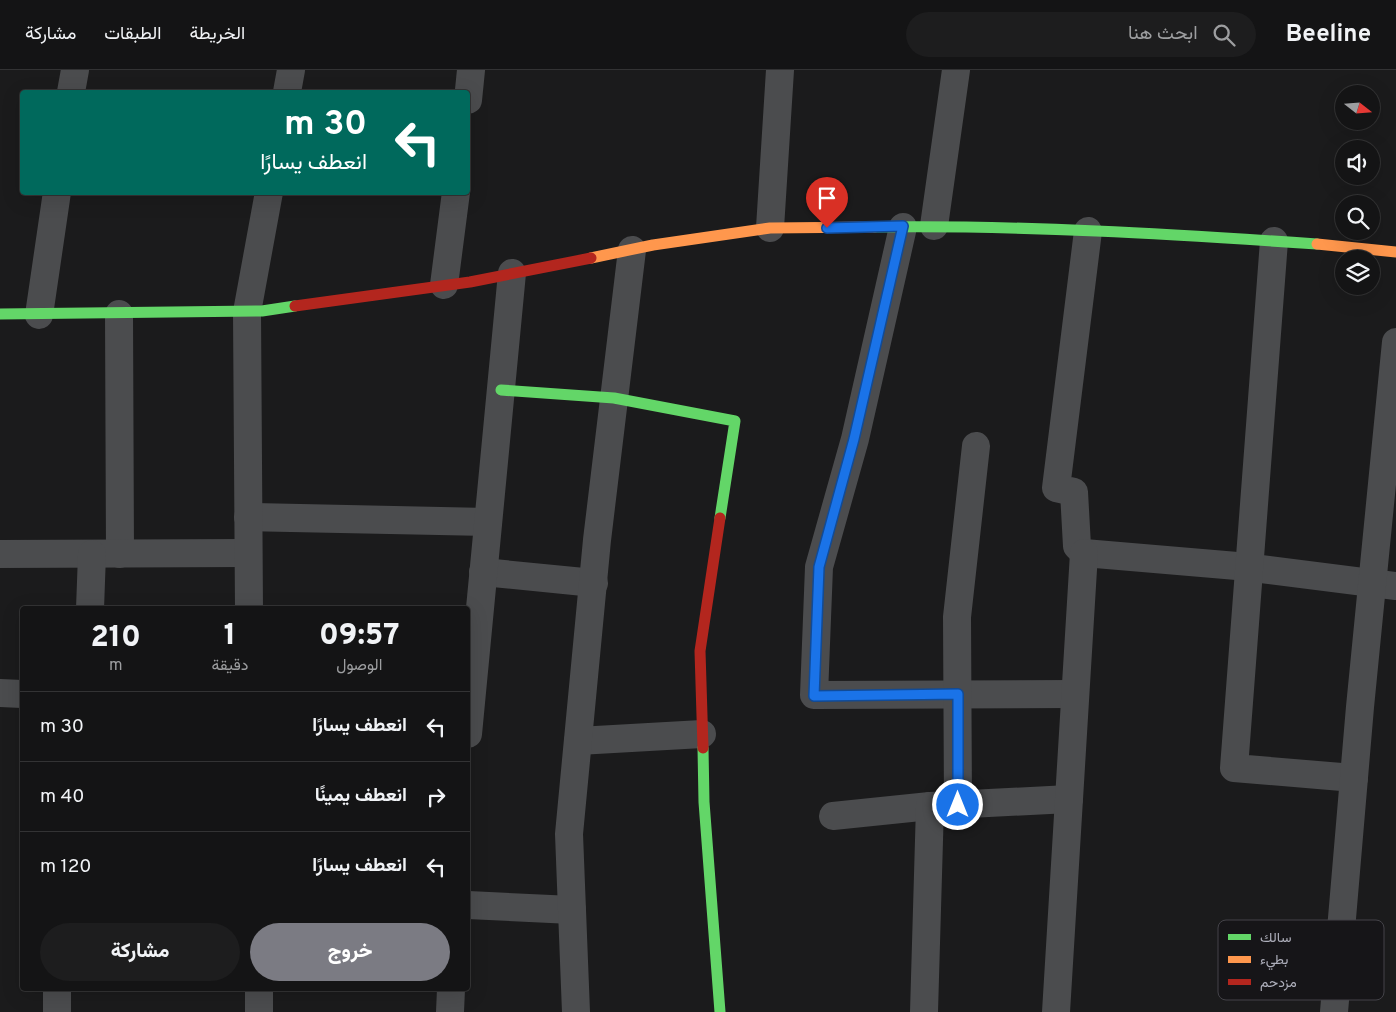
<!DOCTYPE html>
<html lang="ar">
<meta charset="utf-8">
<style>
:root{--surface:#141415;--page:#1d1d1e;--text:#f1f3f6;--muted:#9d9ea0;--line:#333334;--accent:#7b7b83}
body{margin:0;font-family:Overpass,Vazirmatn,sans-serif;background:var(--page);color:var(--text);direction:rtl;height:100vh;display:flex;flex-direction:column;font-size:19px;white-space:nowrap}
*{box-sizing:border-box;margin:0}
p{font-size:16px;color:var(--muted)}
.icon{flex:none;width:28px;height:28px;fill:none;stroke:currentColor;stroke-width:2;stroke-linecap:round;stroke-linejoin:round}
.map{position:relative;flex:1;overflow:hidden;direction:ltr}
.details{position:absolute;left:20px;top:536px;width:450px;height:385px;display:flex;flex-direction:column;background:var(--surface);border-radius:5px;box-shadow:0 5px 20px #0002,0 0 0 1px var(--line);direction:rtl}
.details>*{flex:none}
.hud{position:absolute;left:20px;top:20px;width:450px;height:105px;border-radius:5px;box-shadow:0 5px 20px #0002,0 0 0 1px var(--line);direction:rtl;background:#00695c;color:#fff;overflow:hidden}
.needle{width:32px;rotate:107deg}
.buttons{position:absolute;left:1335px;top:15px;display:grid;gap:10px}
.buttons a{display:grid;place-items:center;width:45px;height:45px;border-radius:50%;background:var(--surface);box-shadow:0 5px 20px #0002,0 0 0 1px var(--line);font-size:25px}
.pin{position:absolute;display:grid;place-items:center;width:42px;height:42px;color:#fff;margin:-51px -21px;border-radius:50% 50% 50% 0;rotate:-45deg;box-shadow:0 0 5px #0007}
.pin .icon{rotate:45deg}
.me{position:absolute;width:55px;margin:-28px;rotate:0deg;stroke-linejoin:round;filter:drop-shadow(0 0 4px #0008)}
.turn{display:flex;align-items:center;gap:18px;height:105px;padding:0 20px;font-size:22px}
.turn .icon{width:65px;height:65px;stroke-width:2.5}
.turn b{display:block;font-size:35px;line-height:42px}
.eta{display:flex;justify-content:space-evenly;align-items:center;height:85px;text-align:center}
.eta b{font-size:30px;font-weight:800;line-height:35px}
.cta{display:flex;gap:10px;margin-top:auto;padding:10px 20px}
.cta a{flex:1;height:58px;border-radius:30px;background:var(--accent);color:#fff;font-size:20px;font-weight:800;line-height:58px;text-align:center}
.cta a+a{background:var(--page);color:var(--text)}
ul{padding:0;list-style:none}
li{display:flex;align-items:center;gap:15px;height:70px;padding:0 20px;border-top:1px solid var(--line)}
li div{flex:1}
li b{display:block;font-size:19px}
li em{font-style:normal}
header{display:flex;align-items:center;gap:30px;box-sizing:border-box;height:70px;padding:0 25px;background:var(--surface);border-bottom:1px solid var(--line)}
header strong{font-size:24px}
nav{display:flex;gap:28px;margin-inline-start:auto;font-size:18px}
.search{width:350px;height:45px;background:var(--page);display:flex;align-items:center;gap:12px;box-sizing:border-box;padding:0 18px;border-radius:28px;color:var(--muted);font-size:19px}
.map>svg:first-child{display:block}
</style>
<header>
<strong>Beeline</strong>
<div class="search"><svg class="icon" aria-label="search" viewBox="0 0 24 24"><circle cx="10" cy="10" r="6"/><path d="M15 15l6 6"/></svg>ابحث هنا</div>
<nav><a>الخريطة</a><a>الطبقات</a><a>مشاركة</a></nav>
</header>
<div class="map">
<svg width="1396" height="942" viewBox="0 0 1396 942">
<rect width="100%" height="100%" fill="#1b1b1c"/>
<g fill="none" stroke-linecap="round" stroke-linejoin="round">
<g stroke="#4b4c4e" stroke-width="28">
<polyline points="71,22 75,0"/>
<polyline points="287,22 291,0"/>
<polyline points="468,30 471,0"/>
<polyline points="934,156 956,0"/>
<polyline points="903,157 855,369 819,497 814,625 1075,624"/>
<polyline points="770,158 780,0"/>
<polyline points="1088,161 1056,418 1074,422 1077,476 1084,483 1237,496 1396,516"/>
<polyline points="1274,171 1234,698 1354,708"/>
<polyline points="444,215 456,122"/>
<polyline points="119,244 120,484"/>
<polyline points="39,245 57,122"/>
<polyline points="248,447 488,452"/>
<polyline points="0,484 248,483"/>
<polyline points="483,502 594,513"/>
<polyline points="90,539 92,484"/>
<polyline points="249,539 247,242 269,122"/>
<polyline points="0,623 22,624"/>
<polyline points="468,664 512,203"/>
<polyline points="578,671 702,664"/>
<polyline points="958,735 957,547 976,376"/>
<polyline points="833,746 930,736 1069,729"/>
<polyline points="468,835 572,840"/>
<polyline points="57,942 57,919"/>
<polyline points="259,942 259,919"/>
<polyline points="450,942 451,919"/>
<polyline points="576,942 569,764 597,470 632,180"/>
<polyline points="924,942 930,736"/>
<polyline points="1056,942 1084,483"/>
<polyline points="1334,942 1360,637 1396,272"/>
</g>
<g stroke="#63d668" stroke-width="11">
<path d="M875 157C1023 155 1170 164 1317 174"/>
<polyline points="0,244 262,241 295,236"/>
<polyline points="501,320 614,328 735,351 720,448"/>
<polyline points="703,678 704,732 720,942"/>
</g>
<g stroke="#ff974d" stroke-width="11">
<polyline points="1317,174 1396,182"/>
<polyline points="591,188 653,175 770,158 875,157"/>
</g>
<g stroke="#b3261e" stroke-width="11">
<polyline points="295,236 470,212 591,188"/>
<polyline points="703,678 700,581 720,448"/>
</g>
</g>
<g fill="none" stroke-linecap="round" stroke-linejoin="round">
<g stroke="#114b97" stroke-width="12">
<polyline id="route" points="827,158 903,156 854,369 819,497 814,626 958,624 958,735"/>
</g>
<use href="#route" stroke="#1a73e8" stroke-width="9"/>
</g>
<rect x="1218" y="850" width="166" height="80" rx="8" fill="#161518" stroke="#444349" stroke-width="1"/>
<rect x="1228" y="864" width="23" height="6" fill="#63d668"/>
<rect x="1228" y="886" width="23" height="7" fill="#ff974d"/>
<rect x="1228" y="909" width="23" height="6" fill="#b3261e"/>
<g font-size="14" fill="#aeafbb">
<text x="1260" y="872">سالك</text>
<text x="1260" y="894">بطيء</text>
<text x="1260" y="917">مزدحم</text>
</g>
</svg>
<div class="buttons">
<a><svg class="needle" viewBox="-14 -14 28 28"><path d="M0-13l5 13h-10z" fill="#e53935"/><path d="M0 13l5-13h-10z" fill="#9d9ea0"/></svg></a>
<a><svg class="icon" aria-label="sound" viewBox="0 0 24 24"><path d="M4 9h4l5-4v14l-5-4H4zM17 9q2 3 0 6"/></svg></a>
<a><svg class="icon" aria-label="search" viewBox="0 0 24 24"><circle cx="10" cy="10" r="6"/><path d="M15 15l6 6"/></svg></a>
<a><svg class="icon" aria-label="layers" viewBox="0 0 24 24"><path d="M12 4l9 5-9 5-9-5zM3 14l9 5 9-5"/></svg></a>
</div>
<div class="pin" style="left:827px;top:158px;background:#d93025"><svg class="icon" aria-label="arrive" viewBox="0 0 24 24"><path d="M6 21V4h12l-3 4 3 4H6"/></svg></div>
<svg class="me" style="left:958px;top:735px" viewBox="-20 -20 40 40"><circle r="17" fill="#1a73e8" stroke="#fff" stroke-width="3"/><path d="M0-11L8 9 0 5-8 9z" fill="#fff"/></svg>
<div class="hud">
<div class="turn"><svg class="icon" aria-label="left" viewBox="0 0 24 24"><path d="M17 20v-9H6M10 6l-5 5 5 5"/></svg><div><b>30 m</b>انعطف يسارًا</div></div>
</div>
<section class="details">
<div class="eta">
<div><b>09:57</b><p>الوصول</p></div>
<div><b>1</b><p>دقيقة</p></div>
<div><b>210</b><p>m</p></div>
</div>
<ul>
<li><svg class="icon" aria-label="left" viewBox="0 0 24 24"><path d="M17 20v-9H6M10 6l-5 5 5 5"/></svg><div><b>انعطف يسارًا</b></div><em>30 m</em></li>
<li><svg class="icon" aria-label="right" viewBox="0 0 24 24"><path d="M7 20v-9h11M14 6l5 5-5 5"/></svg><div><b>انعطف يمينًا</b></div><em>40 m</em></li>
<li><svg class="icon" aria-label="left" viewBox="0 0 24 24"><path d="M17 20v-9H6M10 6l-5 5 5 5"/></svg><div><b>انعطف يسارًا</b></div><em>120 m</em></li>
</ul>
<div class="cta"><a>خروج</a><a>مشاركة</a></div>
</section>
</div>
